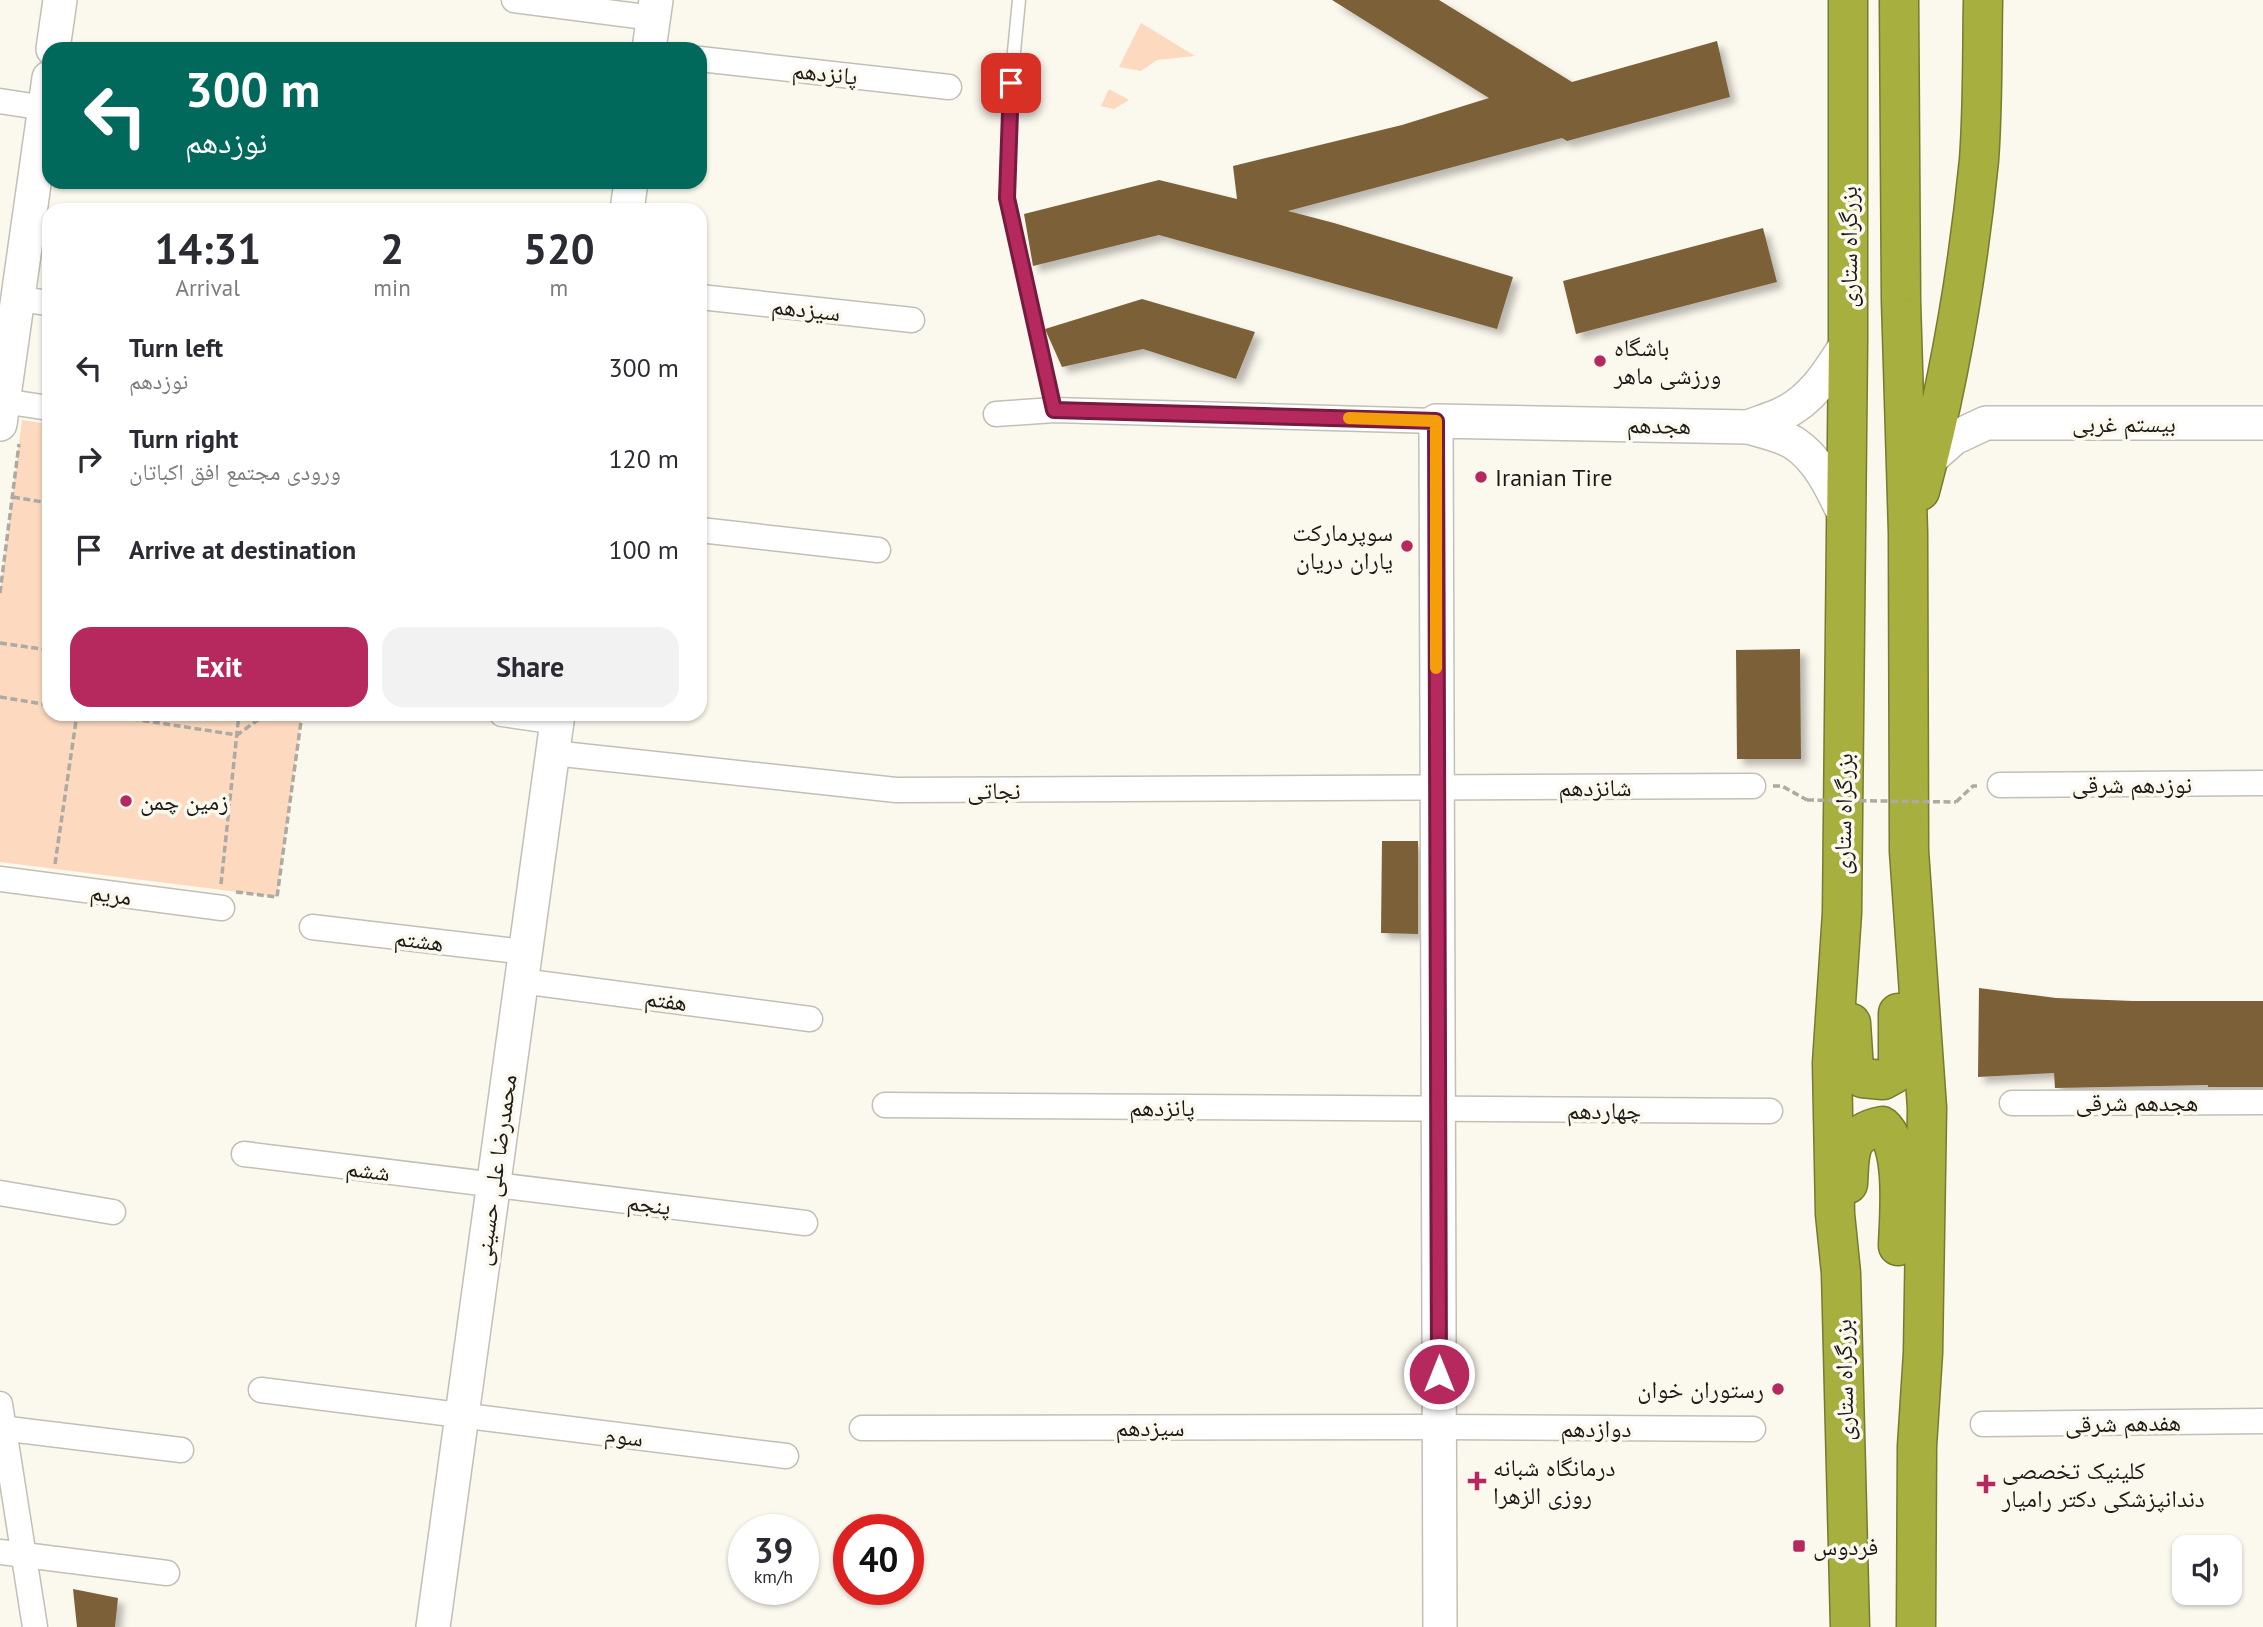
<!DOCTYPE html>
<meta charset="utf-8">
<style>
:root{--surface:#fff;--page:#f2f2f3;--text:#2b2b33;--muted:#7c7c81;--accent:#b6295e}
body{margin:0;font-family:"PT Sans","Noto Naskh Arabic",sans-serif;background:var(--page);color:var(--text);height:100vh;display:flex;flex-direction:column;font-size:26px;white-space:nowrap}
*{box-sizing:border-box;margin:0}
p{font-size:23px;color:var(--muted)}
.icon{flex:none;width:38px;height:38px;fill:none;stroke:currentColor;stroke-width:2;stroke-linecap:round;stroke-linejoin:round}
.map{position:relative;flex:1;overflow:hidden}
.side{position:absolute;left:42px;top:203px;width:665px;height:518px;display:flex;flex-direction:column;background:var(--surface);border-radius:21px;box-shadow:0 2px 5px #0004}
.side>*{flex:none}
.top-card{position:absolute;left:42px;top:42px;width:665px;height:147px;border-radius:21px;box-shadow:0 2px 5px #0004;background:#00695c;color:#fff;overflow:hidden}
.tools{position:absolute;left:2172px;top:1535px;display:grid;gap:14px}
.tools a{display:grid;place-items:center;width:70px;height:70px;border-radius:14px;background:var(--surface);box-shadow:0 2px 5px #0004;font-size:35px}
.speed{position:absolute;left:728px;top:1514px;display:flex;gap:14px;font-size:35px;font-weight:700;text-align:center}
.speed>*{display:grid;place-content:center;width:91px;height:91px;border-radius:50%;background:var(--surface);box-shadow:0 2px 5px #0004;line-height:1}
.speed small{font-size:18px;font-weight:400}
.speed .limit{border:10px solid #d22;background:#fff;color:#111}
.pin{position:absolute;display:grid;place-items:center;width:60px;height:60px;color:#fff;margin:-30px;border-radius:14px;box-shadow:0 4px 10px #0006}
.me{position:absolute;width:77px;margin:-38px;rotate:0deg;stroke-linejoin:round;filter:drop-shadow(0 0 5px #0008)}
.turn{display:flex;align-items:center;gap:24px;height:147px;padding:0 28px;font-size:32px}
.turn .icon{width:91px;height:91px;stroke-width:2.5}
.turn b{display:block;font-size:49px;line-height:60px}
.eta{display:flex;justify-content:space-evenly;align-items:center;height:119px;text-align:center}
.eta b{font-size:42px;font-weight:800;line-height:49px}
.primary-button{display:flex;gap:14px;margin-top:auto;padding:14px 28px}
.primary-button a{flex:1;height:80px;border-radius:21px;background:var(--accent);color:#fff;font-size:28px;font-weight:800;line-height:80px;text-align:center}
.primary-button a+a{background:var(--page);color:var(--text)}
ul{padding:0;list-style:none}
li{display:flex;align-items:center;gap:21px;height:91px;padding:0 28px}
li div{flex:1}
li b{display:block;font-size:26px}
li em{font-style:normal}
.map>svg:first-child{display:block}
</style>
<div class="map">
<svg width="2263" height="1627" viewBox="0 0 2263 1627">
<defs>
<filter id="shadow"><feDropShadow dx="6" dy="6" stdDeviation="3.5" flood-color="#0004"/></filter>
</defs>
<rect width="100%" height="100%" fill="#fbf8ee"/>
<g fill="#fcd9bf">
<polygon points="1141,23 1195,56 1157,60 1141,71 1119,67"/>
<polygon points="1109,89 1129,100 1114,109 1101,106"/>
<polygon points="22,420 49,424 49,714 302,714 277,897 0,862 0,593"/>
</g>
<g fill="#7c6139" filter="url(#shadow)">
<polygon points="1332,0 1439,0 1572,82 1717,41 1730,97 1567,141 1562,138 1288,211 1334,223 1513,277 1497,329 1159,235 1033,266 1024,214 1159,180 1237,199 1233,166 1402,125 1489,98"/>
<polygon points="1763,228 1777,282 1576,334 1563,281"/>
<polygon points="1142,299 1255,332 1236,379 1143,349 1062,367 1045,329"/>
<polygon points="1800,649 1801,759 1737,759 1736,650"/>
<polygon points="1382,841 1418,841 1418,934 1381,933"/>
<polygon points="1979,988 2056,998 2133,1001 2263,1001 2263,1087 2208,1087 2208,1085 2055,1088 2054,1073 1978,1077"/>
<polygon points="73,1589 118,1598 115,1627 77,1627"/>
</g>
<g fill="none" stroke-linecap="round" stroke-linejoin="round">
<g stroke="#c2bfb6" stroke-width="15">
<polyline id="lane" points="1019,0 1011,83 1007,198 1054,410"/>
</g>
<g stroke="#c2bfb6" stroke-width="27">
<g id="street">
<polyline points="514,0 653,18"/>
<polyline points="700,59 949,87"/>
<polyline points="0,101 45,108"/>
<polyline points="700,297 912,320"/>
<polyline points="18,299 49,303"/>
<polyline points="3,401 49,408"/>
<polyline points="996,414 1054,410 1436,421"/>
<polyline points="700,530 878,550"/>
<polyline points="502,714 557,722"/>
<polyline points="553,753 896,790 1753,786"/>
<polyline points="2000,785 2263,783"/>
<polyline points="0,879 222,908"/>
<polyline points="312,927 525,952"/>
<polyline points="521,981 810,1019"/>
<polyline points="2012,1103 2263,1102"/>
<polyline points="885,1105 1770,1111"/>
<polyline points="244,1154 805,1223"/>
<polyline points="0,1193 113,1212"/>
<polyline points="261,1390 786,1456"/>
<polyline points="0,1404 35,1627"/>
<polyline points="1983,1424 2263,1421"/>
<polyline points="0,1428 181,1450"/>
<polyline points="862,1428 1439,1427 1753,1429"/>
<polyline points="0,1552 167,1573"/>
</g>
</g>
<g stroke="#c2bfb6" stroke-width="36">
<g id="secondary">
<polyline points="53,49 60,0"/>
<polyline points="649,49 656,0"/>
<polyline points="627,210 631,182"/>
<polyline points="0,424 49,78"/>
<path d="M1748 427C1762 431 1781 435 1794 443 1820 460 1833 491 1846 518"/>
<polyline points="1928,461 1954,438 1986,423 2263,423"/>
<polyline points="433,1627 558,714"/>
<path d="M1440 1627 1436 421 1748 427C1758 423 1769 420 1780 415 1812 401 1830 371 1848 342"/>
</g>
</g>
<g stroke="#767b30" stroke-width="41">
<g id="highway">
<polyline points="1848,0 1848,342 1842,913 1832,1063 1835,1214 1841,1273 1850,1627"/>
<polyline points="1899,0 1901,301 1908,533 1909,851 1927,1108 1923,1353 1917,1446 1916,1627"/>
<path d="M1920 491C1949 383 1968 271 1979 160 1983 107 1982 53 1983 0"/>
<polyline points="1851,1023 1854,1069 1862,1078 1883,1080 1894,1074 1898,1064 1898,1013"/>
<path d="M1848 1184C1850 1154 1846 1133 1882 1126 1906 1147 1899 1215 1898 1246"/>
</g>
</g>
<g stroke="#acaaa2" stroke-width="3.5" stroke-dasharray="7 3.5" stroke-linecap="butt">
<polyline points="13,497 49,503"/>
<polyline points="0,593 19,444"/>
<polyline points="0,643 49,650"/>
<polyline points="0,697 49,705"/>
<polyline points="101,714 237,735 266,714"/>
<polyline points="1773,786 1782,786 1807,800"/>
<polyline points="1956,802 1973,786 1977,786"/>
<polyline points="55,864 77,714"/>
<polyline points="221,884 239,714"/>
<polyline points="236,892 277,897 302,714"/>
</g>
<use href="#lane" stroke="#fff" stroke-width="12"/>
<use href="#street" stroke="#fff" stroke-width="24"/>
<use href="#secondary" stroke="#fff" stroke-width="33"/>
<use href="#highway" stroke="#a7af3e" stroke-width="38"/>
<polyline stroke="#acaaa2" stroke-width="3.5" stroke-dasharray="7 3.5" stroke-linecap="butt" points="1807,800 1956,802"/>
</g>
<g fill="none" stroke-linecap="round" stroke-linejoin="round">
<g stroke="#761b3d" stroke-width="18">
<polyline id="route" points="1011,83 1007,198 1054,410 1436,421 1439,1374"/>
</g>
<use href="#route" stroke="#b6295e" stroke-width="12"/>
<polyline stroke="#f59e0b" stroke-width="12" points="1349,418 1436,421 1436,668"/>
</g>
<g fill="#b6295e" stroke="#fbf8ee" stroke-width="2.5">
<circle cx="1600" cy="361" r="7"/>
<circle cx="1481" cy="477" r="7"/>
<circle cx="1407" cy="546" r="7"/>
<circle cx="126" cy="801" r="7"/>
<circle cx="1778" cy="1389" r="7"/>
<path d="M1473.5 1470.5h7v7h7v7h-7v7h-7v-7h-7v-7h7z"/>
<path d="M1982.5 1473.5h7v7h7v7h-7v7h-7v-7h-7v-7h7z"/>
<rect x="1792" y="1539" width="14" height="14" rx="3.5"/>
</g>
<g text-anchor="middle" dominant-baseline="central" stroke-width="7" stroke-linejoin="round" paint-order="stroke">
<g font-size="24" fill="#1b1a16" stroke="#fbf8ee">
<text transform="translate(825 73) rotate(6)">پانزدهم</text>
<text transform="translate(1848 247) rotate(-90)">بزرگراه ستاری</text>
<text transform="translate(806 309) rotate(6)">سیزدهم</text>
<text x="2124" y="423">بیستم غربی</text>
<text transform="translate(1659 425) rotate(1)">هجدهم</text>
<text x="2132" y="784">نوزدهم شرقی</text>
<text x="1595" y="787">شانزدهم</text>
<text x="994" y="790">نجاتی</text>
<text transform="translate(1843 814) rotate(-89)">بزرگراه ستاری</text>
<text transform="translate(111 894) rotate(8)">مریم</text>
<text transform="translate(419 940) rotate(7)">هشتم</text>
<text transform="translate(666 1000) rotate(7)">هفتم</text>
<text x="2137" y="1102">هجدهم شرقی</text>
<text x="1162" y="1107">پانزدهم</text>
<text x="1604" y="1110">چهاردهم</text>
<text transform="translate(368 1170) rotate(7)">ششم</text>
<text transform="translate(495 1170) rotate(-82)">محمدرضا علی حسینی</text>
<text transform="translate(649 1204) rotate(7)">پنجم</text>
<text transform="translate(1844 1380) rotate(-91)">بزرگراه ستاری</text>
<text transform="translate(2123 1423) rotate(-1)">هفدهم شرقی</text>
<text x="1150" y="1427">سیزدهم</text>
<text x="1596" y="1428">دوازدهم</text>
<text transform="translate(624 1436) rotate(7)">سوم</text>
</g>
<g font-size="24" fill="#1b1a16" stroke="#fbf8ee" text-anchor="start">
<text x="1614" y="347">باشگاه<tspan x="1614" dy="28">ورزشی ماهر</tspan></text>
<text x="1495" y="477">Iranian Tire</text>
<text x="1393" y="532" text-anchor="end">سوپرمارکت<tspan x="1393" dy="28">یاران دریان</tspan></text>
<text x="140" y="801">زمین چمن</text>
<text x="1764" y="1389" text-anchor="end">رستوران خوان</text>
<text x="1493" y="1467">درمانگاه شبانه<tspan x="1493" dy="28">روزی الزهرا</tspan></text>
<text x="2002" y="1470">کلینیک تخصصی<tspan x="2002" dy="28">دندانپزشکی دکتر رامیار</tspan></text>
<text x="1813" y="1546">فردوس</text>
</g>
</g>
</svg>
<div class="tools">
<a><svg class="icon" aria-label="sound" viewBox="0 0 24 24"><path d="M4 9h4l5-4v14l-5-4H4zM17 9q2 3 0 6"/></svg></a>
</div>
<div class="speed"><div>39<small>km/h</small></div><div class="limit">40</div></div>
<div class="pin" style="left:1011px;top:83px;background:#d93025"><svg class="icon" aria-label="arrive" viewBox="0 0 24 24"><path d="M6 21V4h12l-3 4 3 4H6"/></svg></div>
<svg class="me" style="left:1439px;top:1374px" viewBox="-20 -20 40 40"><circle r="17" fill="#b6295e" stroke="#fff" stroke-width="3"/><path d="M0-11L8 9 0 5-8 9z" fill="#fff"/></svg>
<div class="top-card">
<div class="turn"><svg class="icon" aria-label="left" viewBox="0 0 24 24"><path d="M17 20v-9H6M10 6l-5 5 5 5"/></svg><div><b>300 m</b>نوزدهم</div></div>
</div>
<section class="side">
<div class="eta">
<div><b>14:31</b><p>Arrival</p></div>
<div><b>2</b><p>min</p></div>
<div><b>520</b><p>m</p></div>
</div>
<ul>
<li><svg class="icon" aria-label="left" viewBox="0 0 24 24"><path d="M17 20v-9H6M10 6l-5 5 5 5"/></svg><div><b>Turn left</b><p>نوزدهم</p></div><em>300 m</em></li>
<li><svg class="icon" aria-label="right" viewBox="0 0 24 24"><path d="M7 20v-9h11M14 6l5 5-5 5"/></svg><div><b>Turn right</b><p>ورودی مجتمع افق اکباتان</p></div><em>120 m</em></li>
<li><svg class="icon" aria-label="arrive" viewBox="0 0 24 24"><path d="M6 21V4h12l-3 4 3 4H6"/></svg><div><b>Arrive at destination</b></div><em>100 m</em></li>
</ul>
<div class="primary-button"><a>Exit</a><a>Share</a></div>
</section>
</div>
